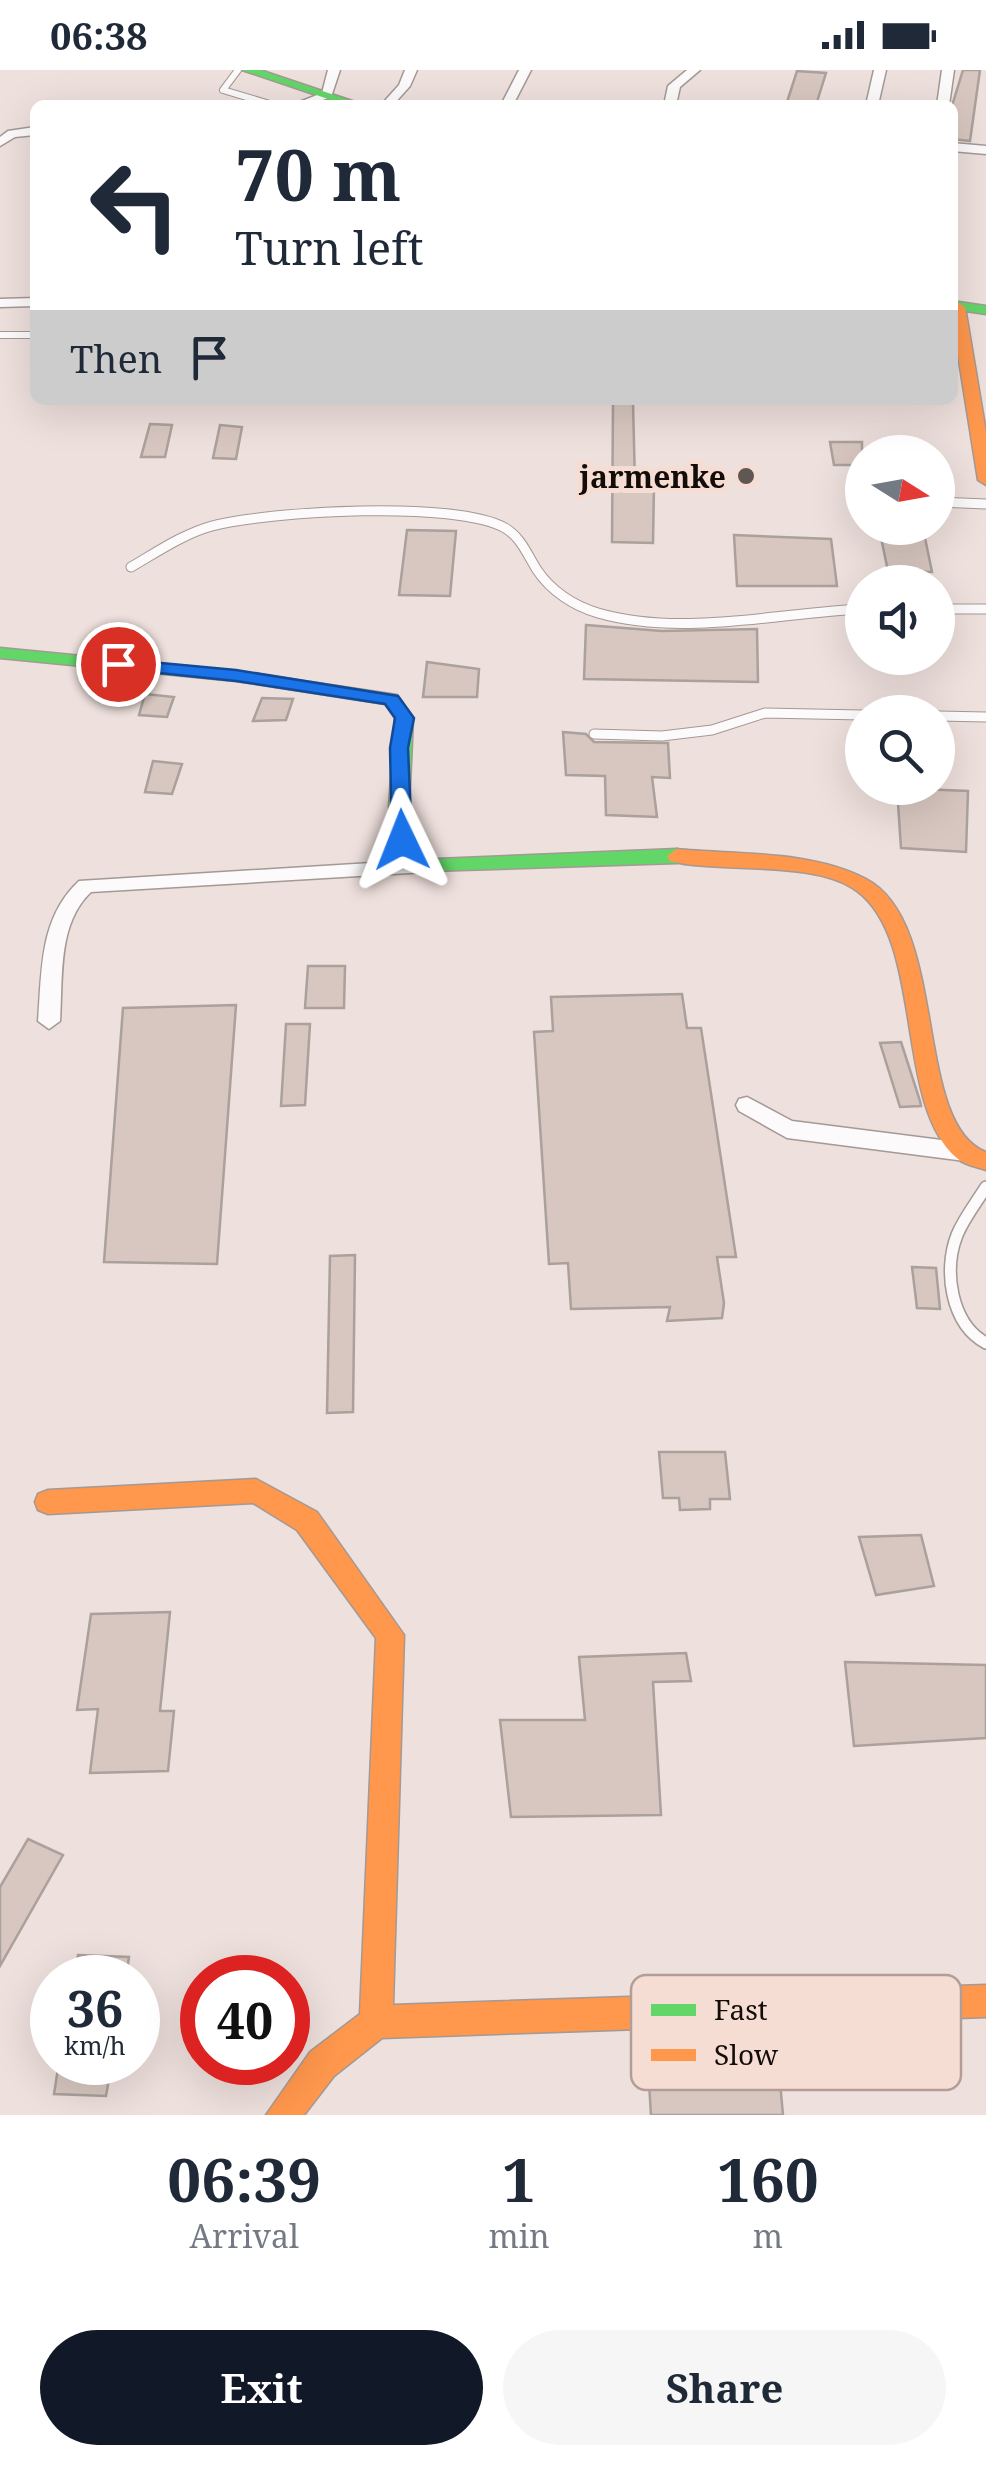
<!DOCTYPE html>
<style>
:root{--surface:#fff;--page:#f6f6f7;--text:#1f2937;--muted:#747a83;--accent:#111827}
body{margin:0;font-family:"Noto Serif",serif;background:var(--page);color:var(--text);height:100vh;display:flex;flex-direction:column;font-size:38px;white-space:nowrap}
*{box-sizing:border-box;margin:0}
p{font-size:32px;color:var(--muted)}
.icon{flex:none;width:55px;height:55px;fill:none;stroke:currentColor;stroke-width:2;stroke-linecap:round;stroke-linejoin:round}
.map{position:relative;height:2045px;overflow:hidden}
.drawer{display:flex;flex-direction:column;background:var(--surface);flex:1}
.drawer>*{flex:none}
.guide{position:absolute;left:30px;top:30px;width:928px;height:305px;border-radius:15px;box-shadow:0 10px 40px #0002;background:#fff;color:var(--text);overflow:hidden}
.needle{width:65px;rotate:101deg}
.buttons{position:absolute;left:845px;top:365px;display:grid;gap:20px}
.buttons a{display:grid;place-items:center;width:110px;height:110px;border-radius:50%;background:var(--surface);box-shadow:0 10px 40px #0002;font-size:50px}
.speed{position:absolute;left:30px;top:1885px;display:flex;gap:20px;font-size:50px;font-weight:700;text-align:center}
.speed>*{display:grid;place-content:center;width:130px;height:130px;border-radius:50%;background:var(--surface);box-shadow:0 10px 40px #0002;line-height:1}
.speed small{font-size:25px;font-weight:400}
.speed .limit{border:15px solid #d22;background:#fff;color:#111}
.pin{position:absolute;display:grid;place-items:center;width:85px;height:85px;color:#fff;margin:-42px;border:5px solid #fff;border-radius:50%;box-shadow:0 2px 10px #0007}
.me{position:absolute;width:110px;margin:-55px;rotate:358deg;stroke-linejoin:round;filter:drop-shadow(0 0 8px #0008)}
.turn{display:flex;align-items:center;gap:35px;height:210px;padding:0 40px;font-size:45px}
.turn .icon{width:130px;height:130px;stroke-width:2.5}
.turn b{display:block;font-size:70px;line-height:85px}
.then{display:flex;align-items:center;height:95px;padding:0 40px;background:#0003;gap:20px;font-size:38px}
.eta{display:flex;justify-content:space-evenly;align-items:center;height:170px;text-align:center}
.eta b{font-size:60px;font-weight:700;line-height:70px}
.cta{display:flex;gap:20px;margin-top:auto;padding:20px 40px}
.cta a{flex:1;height:115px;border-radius:60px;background:var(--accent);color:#fff;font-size:40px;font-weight:700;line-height:115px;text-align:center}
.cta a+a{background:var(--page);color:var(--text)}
.status{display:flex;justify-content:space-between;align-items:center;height:70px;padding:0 50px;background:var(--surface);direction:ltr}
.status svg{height:28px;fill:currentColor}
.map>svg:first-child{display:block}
</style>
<div class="status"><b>06:38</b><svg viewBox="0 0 49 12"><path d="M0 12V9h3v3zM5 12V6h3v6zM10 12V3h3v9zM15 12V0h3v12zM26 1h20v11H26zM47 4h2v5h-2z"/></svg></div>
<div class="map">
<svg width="986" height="2045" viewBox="0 0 986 2045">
<rect width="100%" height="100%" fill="#eee0dc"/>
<g fill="#d8c7c0" stroke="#aaa09c" stroke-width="2.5">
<polygon points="963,0 980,0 970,71 952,69 952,36"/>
<polygon points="797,1 826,3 816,35 787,32"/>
<polygon points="613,333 633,333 635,414 654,415 653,473 612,472"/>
<polygon points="150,354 172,355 165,387 141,387"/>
<polygon points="220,355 242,357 236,389 213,388"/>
<polygon points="830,372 862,372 862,395 834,395"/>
<polygon points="879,458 923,458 932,502 888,501"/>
<polygon points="407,460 456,461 450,526 399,525"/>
<polygon points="734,465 831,469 837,516 737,516"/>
<polygon points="586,555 662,561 757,559 758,612 584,609"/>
<polygon points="427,592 479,599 477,627 423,627"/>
<polygon points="145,624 174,627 167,647 139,645"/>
<polygon points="262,628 293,629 286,650 253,651"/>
<polygon points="563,662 586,664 594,672 668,673 670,708 652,707 657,747 606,745 605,706 566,705"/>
<polygon points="153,691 182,694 172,724 145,722"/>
<polygon points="897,718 968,721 966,782 901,778"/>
<polygon points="308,896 345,896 344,938 305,938"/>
<polygon points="682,924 687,958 701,958 736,1187 717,1187 724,1233 722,1248 667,1251 670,1237 571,1239 568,1193 549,1194 534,962 553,961 551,927"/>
<polygon points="236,935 217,1194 104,1192 123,938"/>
<polygon points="286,954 310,954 305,1035 281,1036"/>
<polygon points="901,972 920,1031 921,1036 900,1037 880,973"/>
<polygon points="355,1185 353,1342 327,1343 330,1186"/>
<polygon points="912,1197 936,1198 940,1239 917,1238"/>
<polygon points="659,1382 725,1382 730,1429 710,1429 710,1439 680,1440 679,1428 663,1428"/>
<polygon points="921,1465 934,1516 876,1525 859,1467"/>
<polygon points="170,1542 160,1641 174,1641 168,1701 90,1703 98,1639 77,1640 91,1544"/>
<polygon points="686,1583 691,1611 653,1612 661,1745 511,1747 500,1650 585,1650 579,1587"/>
<polygon points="845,1592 986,1595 986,1668 854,1676"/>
<polygon points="28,1769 63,1785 0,1896 0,1817"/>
<polygon points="78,1885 129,1887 126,1908 74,1908"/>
<polygon points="59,1992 112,1992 106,2026 54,2024"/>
<polygon points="780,2012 783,2045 651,2045 649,2013"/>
</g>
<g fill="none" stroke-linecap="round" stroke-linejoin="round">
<g stroke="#a39995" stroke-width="8">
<g id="lane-far2">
<polyline points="238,0 223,20 273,35"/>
<polyline points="0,265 35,265"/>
</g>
</g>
<g stroke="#a39995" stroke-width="11">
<g id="lane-far1">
<polyline points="938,432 986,434"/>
<path d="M131 497C157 482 183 464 212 456 269 441 456 430 505 458 521 467 528 486 537 500 551 521 574 536 598 543 681 567 777 543 862 539"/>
<polyline points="938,539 986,539"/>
<polyline points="938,646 986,647"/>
<polyline points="594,664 662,666 712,660 765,643 862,645"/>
</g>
</g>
<g stroke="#a39995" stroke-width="14">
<path id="lane" d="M986 1117C976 1133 964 1148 957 1165 943 1201 951 1254 986 1273"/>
</g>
<g stroke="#a39995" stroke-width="3">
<g id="street">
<polygon points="328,0 340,0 331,27 309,35 292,35 322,23"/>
<polygon points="405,0 417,0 410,16 393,35 381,35 399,15"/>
<polygon points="519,0 531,0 513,35 501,35"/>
<polygon points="687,0 700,0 680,17 676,35 664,35 668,16"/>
<polygon points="874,0 886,0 878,35 866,35"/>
<polygon points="942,0 954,0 949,35 937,35"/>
<polygon points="35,57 35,65 15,67 0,76 0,67 8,61"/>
<polygon points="952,73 986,76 986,84 952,81"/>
<polygon points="35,228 35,236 0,237 0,229"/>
<path d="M436 789 446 796 443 801 91 822C57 854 63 908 60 951L49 959 38 951C42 901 39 848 79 811Z"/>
<polygon points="747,1027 792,1051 965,1073 973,1076 977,1082 973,1088 965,1091 787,1068 739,1041 736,1035 739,1029"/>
</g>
</g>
<g stroke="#a39995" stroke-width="3">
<g id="fast">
<polygon points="242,0 260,0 364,35 346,35"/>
<polygon points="952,231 986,236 986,244 952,239"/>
<polygon points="0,578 236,601 397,625 413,648 409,737 420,783 437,789 677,779 687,786 677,793 429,801 404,792 401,787 389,737 395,648 385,634 236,611 0,588"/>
</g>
</g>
<g stroke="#a39995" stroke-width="3">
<g id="slow">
<polygon points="958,233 965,237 986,362 986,415 978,410 952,247 952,235"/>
<path d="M677 779C737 785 811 780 866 809 950 853 912 1054 986 1082V1100C977 1097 965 1095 958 1089 893 1036 926 872 857 821 814 789 722 804 670 791L667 786Z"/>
<polygon points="256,1409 317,1442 404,1565 393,1935 986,1915 986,1947 382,1968 334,2006 304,2045 266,2045 310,1982 360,1944 376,1568 297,1460 253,1433 48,1444 38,1440 35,1432 38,1424 48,1420"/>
</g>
</g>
<use href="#lane-far2" stroke="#fcfafa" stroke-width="6"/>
<use href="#lane-far1" stroke="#fcfafa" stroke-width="9"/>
<use href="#lane" stroke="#fcfafa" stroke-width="11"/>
<use href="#street" fill="#fcfafa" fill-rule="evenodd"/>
<use href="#fast" fill="#63d668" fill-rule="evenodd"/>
<use href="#slow" fill="#ff974d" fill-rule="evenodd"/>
</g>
<polygon fill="#1a73e8" stroke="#114b97" stroke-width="2.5" points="118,589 236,600 398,626 414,648 408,678 412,770 402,776 392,770 390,678 395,648 385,634 236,611 112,598 112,591"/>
<circle fill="#605653" stroke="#f6ddd4" stroke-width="4" cx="746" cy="406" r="10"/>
<g text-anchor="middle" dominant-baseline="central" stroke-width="10" stroke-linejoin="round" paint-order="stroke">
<g font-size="30" font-weight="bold" fill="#130c09" stroke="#f6ddd4" text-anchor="end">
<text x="726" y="406">jarmenke</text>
</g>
</g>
<rect x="631" y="1905" width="330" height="115" rx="15" fill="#f6ddd4" stroke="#b29e97" stroke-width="2.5"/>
<rect x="651" y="1934" width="45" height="12" fill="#63d668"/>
<rect x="651" y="1979" width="45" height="12" fill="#ff974d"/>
<g font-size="28" fill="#130c09">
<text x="714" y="1950">Fast</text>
<text x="714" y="1995">Slow</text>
</g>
</svg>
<div class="buttons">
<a><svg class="needle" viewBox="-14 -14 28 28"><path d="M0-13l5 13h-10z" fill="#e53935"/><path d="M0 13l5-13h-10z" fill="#747a83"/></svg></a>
<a><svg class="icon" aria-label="sound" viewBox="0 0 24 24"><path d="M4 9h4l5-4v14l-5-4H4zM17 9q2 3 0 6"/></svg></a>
<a><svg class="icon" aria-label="search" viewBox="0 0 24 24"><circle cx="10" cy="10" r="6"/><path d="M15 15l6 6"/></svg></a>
</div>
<div class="speed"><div>36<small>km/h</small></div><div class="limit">40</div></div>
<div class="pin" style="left:118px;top:594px;background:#d93025"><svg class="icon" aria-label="arrive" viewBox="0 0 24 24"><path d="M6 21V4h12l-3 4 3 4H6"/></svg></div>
<svg class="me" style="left:402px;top:770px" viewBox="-20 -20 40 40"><path d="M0-17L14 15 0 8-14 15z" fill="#1a73e8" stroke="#fff" stroke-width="4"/></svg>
<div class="guide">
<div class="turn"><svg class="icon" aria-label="left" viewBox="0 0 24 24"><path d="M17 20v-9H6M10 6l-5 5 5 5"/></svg><div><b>70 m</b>Turn left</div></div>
<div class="then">Then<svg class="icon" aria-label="arrive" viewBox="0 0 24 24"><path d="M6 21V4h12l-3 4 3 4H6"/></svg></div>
</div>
</div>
<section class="drawer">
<div class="eta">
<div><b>06:39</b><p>Arrival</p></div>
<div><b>1</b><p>min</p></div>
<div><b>160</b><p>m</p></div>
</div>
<div class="cta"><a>Exit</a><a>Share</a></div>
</section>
